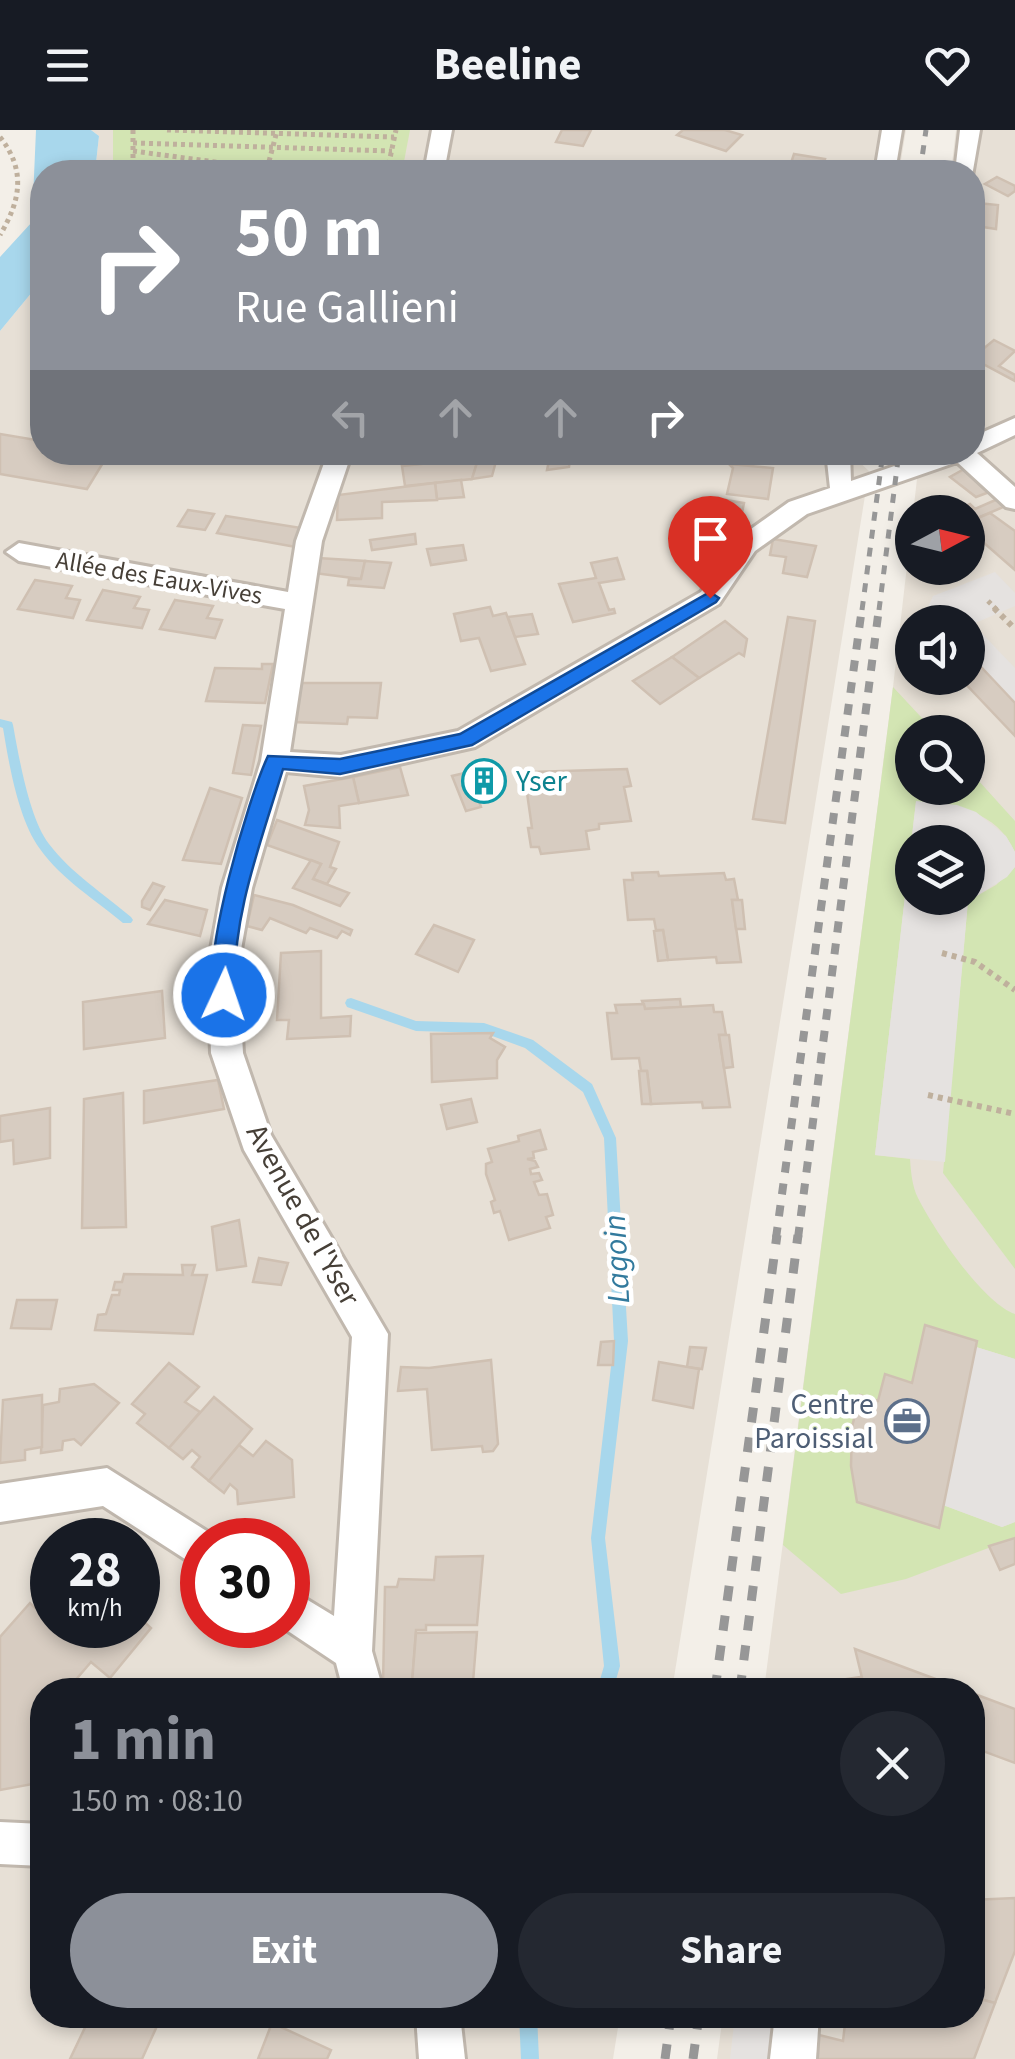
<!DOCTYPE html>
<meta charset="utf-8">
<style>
:root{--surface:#171b24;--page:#242831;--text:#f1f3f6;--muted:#9ea1a6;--accent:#8c9099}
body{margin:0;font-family:"Source Sans 3",sans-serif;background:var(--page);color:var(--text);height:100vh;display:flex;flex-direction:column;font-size:38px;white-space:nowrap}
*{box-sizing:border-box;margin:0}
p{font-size:32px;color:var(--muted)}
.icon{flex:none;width:55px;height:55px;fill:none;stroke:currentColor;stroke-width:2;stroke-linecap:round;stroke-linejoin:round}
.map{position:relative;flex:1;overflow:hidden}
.drawer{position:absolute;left:30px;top:1548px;width:955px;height:350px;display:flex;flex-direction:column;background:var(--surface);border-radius:40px;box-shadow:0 5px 15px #0003}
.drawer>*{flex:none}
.banner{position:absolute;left:30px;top:30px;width:955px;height:305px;border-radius:40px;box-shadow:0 5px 15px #0003;background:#8c9099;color:#fff;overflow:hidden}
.needle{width:65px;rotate:83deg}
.controls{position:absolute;left:895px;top:365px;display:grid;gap:20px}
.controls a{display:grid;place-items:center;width:90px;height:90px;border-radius:50%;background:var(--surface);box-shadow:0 5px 15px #0003;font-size:50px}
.speed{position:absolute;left:30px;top:1388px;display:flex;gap:20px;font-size:50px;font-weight:700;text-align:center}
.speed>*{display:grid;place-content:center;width:130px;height:130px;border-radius:50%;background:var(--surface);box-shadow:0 5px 15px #0003;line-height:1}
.speed small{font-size:25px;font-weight:400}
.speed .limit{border:15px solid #d22;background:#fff;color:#111}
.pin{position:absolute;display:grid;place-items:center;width:85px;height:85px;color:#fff;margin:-102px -42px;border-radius:50% 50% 50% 0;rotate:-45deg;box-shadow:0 0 10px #0007}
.pin .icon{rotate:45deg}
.me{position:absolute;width:110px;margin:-55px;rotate:3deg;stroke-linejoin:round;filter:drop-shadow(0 0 8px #0008)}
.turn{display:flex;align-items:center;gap:35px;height:210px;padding:0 40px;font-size:45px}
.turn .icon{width:130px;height:130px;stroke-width:2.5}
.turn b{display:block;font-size:70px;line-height:85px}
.lanes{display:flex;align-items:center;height:95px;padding:0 40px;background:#0003;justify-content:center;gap:50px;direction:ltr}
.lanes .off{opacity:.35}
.round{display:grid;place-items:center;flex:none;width:105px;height:105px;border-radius:52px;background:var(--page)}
.headline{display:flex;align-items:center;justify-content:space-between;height:170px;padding:0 40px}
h1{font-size:60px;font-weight:700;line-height:75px;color:var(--accent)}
.cta{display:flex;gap:20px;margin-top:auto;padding:20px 40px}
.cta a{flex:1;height:115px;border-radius:60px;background:var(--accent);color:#fff;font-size:40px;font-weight:700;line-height:115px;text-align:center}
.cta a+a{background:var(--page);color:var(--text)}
header{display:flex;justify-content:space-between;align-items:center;height:130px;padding:0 40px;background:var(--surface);font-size:45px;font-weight:700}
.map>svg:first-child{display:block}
</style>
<header><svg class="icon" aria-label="menu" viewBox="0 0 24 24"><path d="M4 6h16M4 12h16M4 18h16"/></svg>Beeline<svg class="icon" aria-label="heart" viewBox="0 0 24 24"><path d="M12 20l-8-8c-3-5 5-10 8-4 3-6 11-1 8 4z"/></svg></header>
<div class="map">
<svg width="1015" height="1929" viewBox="0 0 1015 1929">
<rect width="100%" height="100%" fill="#f3efe8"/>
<g fill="#e7e0d6" fill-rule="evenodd">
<polygon points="91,0 906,0 899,42 95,42 99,6"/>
<path d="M956 0H1015V1929H717L723 1885H972V1560H764L893 557 920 323 972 322V42H951ZM912 382H968V438H912ZM912 492H968V548H912ZM912 602H968V658H912ZM912 712H968V768H912Z"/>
<path d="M42 150V322H855V328L869 341 672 1560H42V1885H620L613 1929H0V201ZM52 1410H138V1495H52ZM202 1410H288V1495H202Z"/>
</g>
<g fill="#d3e5b3">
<polygon points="113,0 410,0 402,42 113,42"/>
<path d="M893 557 935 602H912V658H968V639L1015 691V722C997 681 956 675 916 672L875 1025 910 1029C911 1042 912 1056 918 1068 934 1100 983 1173 1015 1184V1229L976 1217 977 1211 925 1195 912 1253 885 1244 878 1271 860 1266C850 1301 849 1335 857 1372L938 1398 943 1375 1002 1397 1015 1392V1408L906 1449 841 1464 783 1415Z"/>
<polygon points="1015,737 1015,1139 943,1043 968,771 996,755"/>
</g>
<g fill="#e5e2e0" fill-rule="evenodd">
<polygon points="995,442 1015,463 1015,476 973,494 1015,538 1015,573 968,523 968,492 939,492 927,479 933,466"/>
<path d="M916 671 957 675 976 682 1006 706 1015 722V737L1007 747 968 771 945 1032 875 1025ZM912 712H968V768H912Z"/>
<polygon points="976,1217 1015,1229 1015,1392 1002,1397 943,1375"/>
<polygon points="735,1885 778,1885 774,1929 730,1929"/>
</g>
<polygon fill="#a8d7ec" points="36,0 91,0 99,6 95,42 42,42 42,150 0,201 0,127 32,92"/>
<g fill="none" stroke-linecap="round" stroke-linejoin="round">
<g fill="#a8d7ec" fill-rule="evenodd">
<path d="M0 589 12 592 13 595C19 627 29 688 49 714 71 743 104 764 131 787L133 790 131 793H123C96 770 61 749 40 719 18 689 9 634 3 598L0 597Z"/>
<polygon points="351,868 416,891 484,893 533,910 592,954 616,1008 628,1211 605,1408 620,1536 613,1560 597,1560 604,1536 591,1408 614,1211 604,1008 583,962 525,918 484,903 416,901 347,877 345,873 347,869"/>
<polygon points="519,1885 537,1885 539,1929 521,1929"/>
</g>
</g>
<g fill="#d7ccc1" stroke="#cfc0b2" stroke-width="2.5">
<polygon points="562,0 591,0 583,16 556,12"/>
<polygon points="683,0 725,0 742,5 726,21 677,5"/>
<polygon points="794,24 825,29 821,42 788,42"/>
<polygon points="997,47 1015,56 1015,61 1008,66 985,54"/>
<polygon points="978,73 998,75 996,99 976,96"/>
<polygon points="994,210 1015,221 999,236 1015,245 1015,251 972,228"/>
<polygon points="0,304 42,311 42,322 109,323 87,359 0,344"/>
<polygon points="462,322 480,323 472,349 405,356 402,336 459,330"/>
<polygon points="551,322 571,322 569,337 547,340"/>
<polygon points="480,323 498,324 492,346 472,349"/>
<polygon points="729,334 773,338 768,369 727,364 733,338"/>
<polygon points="966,338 992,361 976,367 950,347"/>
<polygon points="461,350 464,367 437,369 435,353"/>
<polygon points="435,353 437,370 382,372 382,388 337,390 338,365"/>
<polygon points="1000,368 1008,375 968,392 968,382 951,382 970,374 975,379"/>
<polygon points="726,370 744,373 740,393 744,394 726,416 712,411 720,400"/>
<polygon points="188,380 214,384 205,400 178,396"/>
<polygon points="990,383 1015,401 1015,440 968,399 968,392"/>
<polygon points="226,386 301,398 296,417 217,403"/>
<polygon points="415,404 416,414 372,420 370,410"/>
<polygon points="773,409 816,416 807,447 783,443 786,427 770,425"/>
<polygon points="463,415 466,430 431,435 427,419"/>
<polygon points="318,428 365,431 361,449 314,443"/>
<polygon points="617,428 624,449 599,453 609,480 614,479 615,483 573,492 559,454 596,448 591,433"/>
<polygon points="365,431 391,433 384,458 348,455 349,449 361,449"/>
<polygon points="35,450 72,456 66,468 80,470 73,488 18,479"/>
<polygon points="103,460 140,467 134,478 149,480 142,498 87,490"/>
<polygon points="175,470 213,476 207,488 222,490 215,508 160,499"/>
<polygon points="490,477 493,486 506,483 525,534 491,541 479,508 461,511 454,484"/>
<polygon points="532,484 538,504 515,507 508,487"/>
<polygon points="788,487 815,491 785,693 753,689"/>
<polygon points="725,491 747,509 744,526 739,523 699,548 672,527"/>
<polygon points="968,523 1015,573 1015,606 960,548 968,548"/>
<polygon points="672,527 699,548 660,574 633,551"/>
<polygon points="262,534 273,534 265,573 206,571 215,538 262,539"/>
<polygon points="300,553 381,553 377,588 348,587 347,594 292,592"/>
<polygon points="243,595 261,596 251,645 233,643"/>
<polygon points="400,637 408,665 359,673 353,647"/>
<polygon points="627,639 631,656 624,657 631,691 599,694 599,699 586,701 589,719 541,724 539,717 531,717 528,698 532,698 525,649 533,649 532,642"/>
<polygon points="491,641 497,655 477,660 471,646"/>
<polygon points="469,642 481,677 466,681 452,646"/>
<polygon points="353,647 359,673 339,676 340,698 305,695 309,680 304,656"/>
<polygon points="210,658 242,668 221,734 183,730"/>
<polygon points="277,690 339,712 330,737 336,739 327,754 313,749 321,734 267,715"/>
<polygon points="311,730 321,734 313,749 349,763 340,776 293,758"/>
<polygon points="658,742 659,746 724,743 726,750 734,749 738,770 732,770 741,832 717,833 716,827 668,830 663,800 656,800 654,789 628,790 624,750 633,750 632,743"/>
<polygon points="153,753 164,757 150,780 142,777 142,771"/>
<polygon points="254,765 293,775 352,800 350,805 342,801 337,808 310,798 306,803 270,788 262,800 247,796"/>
<polygon points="165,770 207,780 200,806 148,794"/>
<polygon points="732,770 742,770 745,799 736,799"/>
<polygon points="434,795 474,810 458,842 416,824"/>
<polygon points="663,800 668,830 658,831 654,801"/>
<polygon points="321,821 321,888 351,886 350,906 287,909 289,890 277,890 281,823"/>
<polygon points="162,861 165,908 84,919 83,872"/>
<polygon points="680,869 681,877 645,879 642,871"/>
<polygon points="644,874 645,879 713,875 714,882 722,882 726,905 719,905 730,977 703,978 702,972 651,974 647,941 641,941 639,928 612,929 607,883 617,883 615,875"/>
<polygon points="493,903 490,908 505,917 497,930 497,948 432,952 431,904"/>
<polygon points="719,905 729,905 733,937 724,938"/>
<polygon points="639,941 647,941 651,974 642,974"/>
<polygon points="218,950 224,979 144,993 144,961"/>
<polygon points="123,963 126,1097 82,1098 84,969"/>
<polygon points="471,969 477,992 447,999 441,975"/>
<polygon points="50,978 50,1028 14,1034 13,1010 0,1012 0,986"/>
<polygon points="540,1000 546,1019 533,1022 534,1028 527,1029 535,1031 538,1037 530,1039 531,1044 539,1043 542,1050 534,1052 539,1065 547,1064 553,1085 546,1087 550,1098 509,1110 500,1081 494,1083 491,1072 495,1070 486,1044 486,1034 492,1032 488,1019 519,1011 518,1006"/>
<polygon points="239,1090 246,1136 217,1140 212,1097"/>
<polygon points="259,1128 288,1133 281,1155 253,1152"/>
<polygon points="182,1135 195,1135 192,1145 207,1145 193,1204 95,1200 98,1185 106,1184 112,1165 119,1165 120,1160 113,1160 115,1152 122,1152 124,1144 183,1145"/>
<polygon points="17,1170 57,1170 51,1199 11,1198"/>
<polygon points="925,1195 977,1211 939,1398 857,1372 851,1336 852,1297 860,1265 878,1271 885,1244 912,1253"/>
<polygon points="614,1211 613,1235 598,1235 601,1212"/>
<polygon points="690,1217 706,1218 702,1239 687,1237"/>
<polygon points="491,1230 498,1314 493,1321 483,1322 482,1316 432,1320 427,1259 398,1261 401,1237 429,1238"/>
<polygon points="659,1232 699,1239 693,1278 653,1270"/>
<polygon points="169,1233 199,1257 185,1272 200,1282 169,1318 137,1293 145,1284 132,1274"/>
<polygon points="94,1254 119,1273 81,1315 74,1309 63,1311 62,1320 41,1323 43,1275 59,1272 60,1259"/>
<polygon points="42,1265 42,1317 25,1320 25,1330 0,1333 3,1270"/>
<polygon points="214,1267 252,1299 209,1351 192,1337 200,1327 192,1320 183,1329 169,1318"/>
<polygon points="266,1311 292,1330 294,1367 238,1374 237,1360 230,1354 224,1363 209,1351 239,1315 253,1326"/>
<polygon points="1015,1408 1015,1434 1000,1440 989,1416"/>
<polygon points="483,1426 477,1495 426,1495 426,1500 416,1500 412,1553 383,1554 385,1457 397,1457 399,1449 434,1450 436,1427"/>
<polygon points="138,1443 153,1457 138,1476"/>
<polygon points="50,1462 52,1495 138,1495 138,1486 151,1498 110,1548 91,1532 67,1560 42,1560 38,1653 0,1660 0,1507 30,1473 35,1478"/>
<polygon points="477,1502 473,1552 412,1553 416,1503"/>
<polygon points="855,1519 965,1560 865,1560"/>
<polygon points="861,1547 865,1560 822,1560 820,1553"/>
<polygon points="972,1563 1015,1579 1015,1633 972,1617"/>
<polygon points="1015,1768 1015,1821 995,1873 972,1867 972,1770"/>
<polygon points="972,1867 995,1873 974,1929 808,1929 811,1903 843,1911 846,1885 972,1885"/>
<polygon points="91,1885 162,1885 142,1929 70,1929"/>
<polygon points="272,1893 331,1920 327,1929 258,1929"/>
</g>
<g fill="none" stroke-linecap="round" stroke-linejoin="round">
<g stroke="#c1b8ae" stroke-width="6">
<g id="minor">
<polygon points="432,0 452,0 444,42 424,42"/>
<polygon points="882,0 902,0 895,42 875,42"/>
<polygon points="960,0 980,0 972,46 972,42 955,42"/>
<polygon points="1015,288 1015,305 977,323 1015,357 1015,379 1006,377 957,332 807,384 755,421 719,474 475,617 341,647 286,642 252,758 238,836 243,923 271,1005 388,1204 372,1521 383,1560 343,1560 336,1533 279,1495 288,1495 288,1458 334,1486 352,1207 244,1020 211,923 208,836 222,758 261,631 285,479 19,431 6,422 19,413 288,462 296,411 328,322 352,322 322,411 290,622 341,625 458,601 701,462 737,409 789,372 830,358 826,322 850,322 851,351 935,322 972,322 972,307"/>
<polygon points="107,1338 216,1407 202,1410 202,1440 103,1376 0,1392 0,1354"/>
<polygon points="0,1692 42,1694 42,1736 0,1734"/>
<polygon points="416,1885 460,1885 465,1929 419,1929"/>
<polygon points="775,1885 819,1885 816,1929 770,1929"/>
</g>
</g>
<g stroke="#bfb09d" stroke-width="5" stroke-dasharray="4 4" stroke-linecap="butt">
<polyline points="133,0 133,42"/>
<polyline points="167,0 394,7"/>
<path d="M0 7C26 40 21 70 0 105"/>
<polyline points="133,13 392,21"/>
<polyline points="133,21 290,42"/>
<polyline points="132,38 166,42"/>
<polyline points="267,39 277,1"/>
<polyline points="387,42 396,0"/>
<polyline points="988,471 997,480"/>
</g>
<g stroke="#bfb09d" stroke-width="6" stroke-dasharray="5 5" stroke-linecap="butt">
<polyline points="994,478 1015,499"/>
<polyline points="942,823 975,832 1015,860"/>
<polyline points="928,965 1015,984"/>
</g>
<use href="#minor" fill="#fff" fill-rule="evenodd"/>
<g stroke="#979797" stroke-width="5" stroke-dasharray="9 9" stroke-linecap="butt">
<polyline points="920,42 926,0"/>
<polyline points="862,480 883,322"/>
<polyline points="879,480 899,322"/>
</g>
<g stroke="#979797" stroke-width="8" stroke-dasharray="11 11" stroke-linecap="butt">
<polyline points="776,1108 862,478"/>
<polyline points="798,1108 879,478"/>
</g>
<g stroke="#979797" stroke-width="9" stroke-dasharray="15 15" stroke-linecap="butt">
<polyline points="715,1560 777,1105"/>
<polyline points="740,1560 798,1105"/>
<polyline points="665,1929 671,1885"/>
<polyline points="693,1929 699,1885"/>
</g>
</g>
<path fill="#1a73e8" stroke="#114b97" stroke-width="2.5" d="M710 462 719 468 716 472 472 615 340 644 283 639C261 712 231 788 235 865L224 874 216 871C199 833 249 666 268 626L340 629 460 604Z"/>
<defs>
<g id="building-ring" transform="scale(2.25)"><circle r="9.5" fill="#fff" stroke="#0f9aa8" stroke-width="1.5"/><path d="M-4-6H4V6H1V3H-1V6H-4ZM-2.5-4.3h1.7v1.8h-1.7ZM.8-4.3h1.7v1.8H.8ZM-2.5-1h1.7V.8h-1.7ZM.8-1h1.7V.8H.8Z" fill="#0f9aa8"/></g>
<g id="office-ring" transform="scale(2.25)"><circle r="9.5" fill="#fff" stroke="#5c6f8a" stroke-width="1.5"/><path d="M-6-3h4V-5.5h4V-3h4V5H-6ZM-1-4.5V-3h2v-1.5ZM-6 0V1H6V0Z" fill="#5c6f8a"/></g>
</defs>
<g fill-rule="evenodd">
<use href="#building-ring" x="484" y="651"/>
<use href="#office-ring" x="907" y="1291"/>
</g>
<g text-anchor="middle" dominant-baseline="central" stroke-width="9" stroke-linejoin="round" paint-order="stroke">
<g font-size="25" fill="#463f37" stroke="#fff">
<text transform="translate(159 448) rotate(10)">Allée des Eaux-Vives</text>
</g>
<g font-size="30" fill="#0d838f" stroke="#fff" text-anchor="start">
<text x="516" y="651">Yser</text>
</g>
<g font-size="30" fill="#463f37" stroke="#fff">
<text transform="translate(303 1085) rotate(61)">Avenue de l'Yser</text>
</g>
<g font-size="30" fill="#4e5e75" stroke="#fff" text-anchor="end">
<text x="874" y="1274">Centre<tspan x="874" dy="34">Paroissial</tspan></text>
</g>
<g font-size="32" font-style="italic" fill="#327a9d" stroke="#fff">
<text transform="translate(617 1129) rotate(-93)">Lagoin</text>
</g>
</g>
</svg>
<div class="controls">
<a><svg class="needle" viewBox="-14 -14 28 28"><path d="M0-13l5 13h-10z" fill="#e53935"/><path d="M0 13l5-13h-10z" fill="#9ea1a6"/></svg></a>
<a><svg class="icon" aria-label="sound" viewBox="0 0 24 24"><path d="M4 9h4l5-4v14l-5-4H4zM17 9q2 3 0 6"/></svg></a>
<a><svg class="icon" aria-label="search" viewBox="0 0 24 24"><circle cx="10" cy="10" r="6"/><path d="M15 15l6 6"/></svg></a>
<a><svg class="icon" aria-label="layers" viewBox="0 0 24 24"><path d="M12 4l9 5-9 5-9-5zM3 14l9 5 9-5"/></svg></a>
</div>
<div class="speed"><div>28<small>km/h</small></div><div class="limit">30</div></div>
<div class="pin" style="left:710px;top:468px;background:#d93025"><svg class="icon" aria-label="arrive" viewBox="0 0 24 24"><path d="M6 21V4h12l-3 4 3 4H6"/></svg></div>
<svg class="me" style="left:224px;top:865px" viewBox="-20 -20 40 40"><circle r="17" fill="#1a73e8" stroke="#fff" stroke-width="3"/><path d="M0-11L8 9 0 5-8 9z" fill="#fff"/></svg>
<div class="banner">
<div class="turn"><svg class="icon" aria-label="right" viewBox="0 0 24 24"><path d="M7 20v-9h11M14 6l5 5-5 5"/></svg><div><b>50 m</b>Rue Gallieni</div></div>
<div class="lanes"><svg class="icon off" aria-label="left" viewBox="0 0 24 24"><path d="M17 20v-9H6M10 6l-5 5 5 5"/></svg><svg class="icon off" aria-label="ahead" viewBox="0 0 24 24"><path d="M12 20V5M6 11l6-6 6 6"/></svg><svg class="icon off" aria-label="ahead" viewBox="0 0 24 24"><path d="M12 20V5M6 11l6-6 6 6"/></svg><svg class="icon" aria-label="right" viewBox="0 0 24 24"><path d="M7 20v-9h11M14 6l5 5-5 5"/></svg></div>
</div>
<section class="drawer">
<div class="headline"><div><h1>1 min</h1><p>150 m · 08:10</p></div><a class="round"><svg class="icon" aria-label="close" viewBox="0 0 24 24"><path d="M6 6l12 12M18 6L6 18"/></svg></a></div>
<div class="cta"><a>Exit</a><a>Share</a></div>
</section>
</div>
